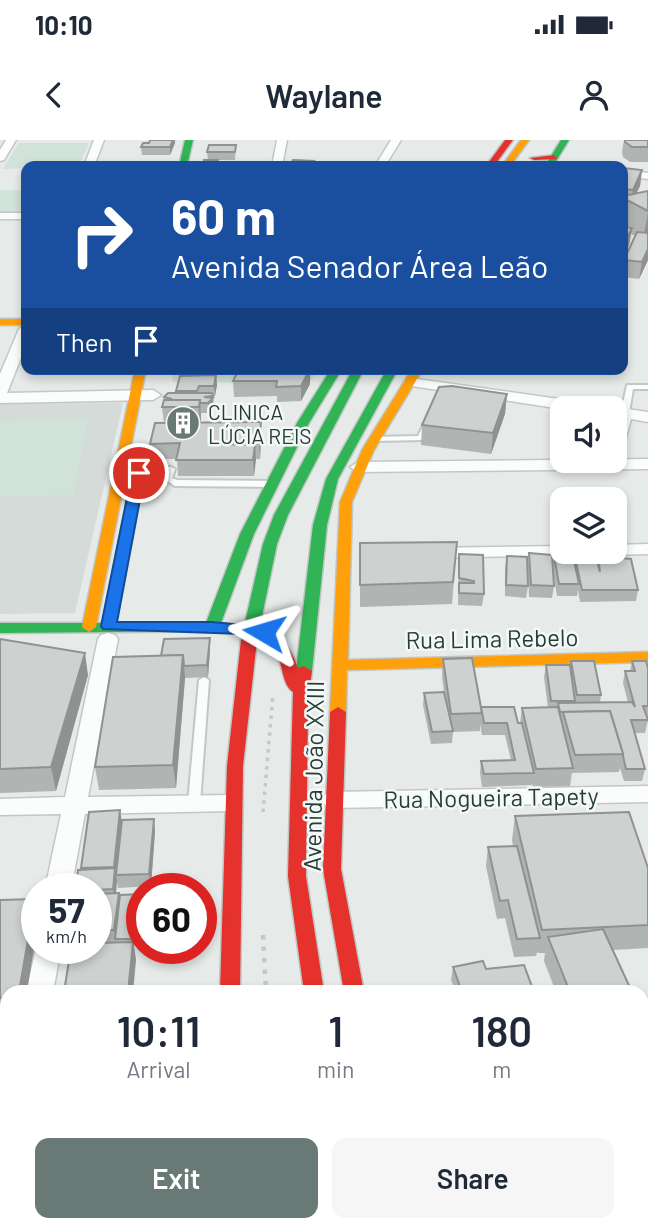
<!DOCTYPE html>
<meta charset="utf-8">
<style>
:root{--surface:#fff;--page:#f6f6f7;--text:#1f2937;--muted:#747a83;--accent:#697976}
body{margin:0;font-family:Barlow,sans-serif;background:var(--page);color:var(--text);height:100vh;display:flex;flex-direction:column;font-size:26px;white-space:nowrap}
*{box-sizing:border-box;margin:0}
p{font-size:23px;color:var(--muted)}
.icon{flex:none;width:38px;height:38px;fill:none;stroke:currentColor;stroke-width:2;stroke-linecap:round;stroke-linejoin:round}
.map{position:relative;flex:1;overflow:hidden}
.drawer{position:absolute;left:0px;top:845px;width:649px;height:247px;display:flex;flex-direction:column;background:var(--surface);border-radius:21px 21px 0 0;box-shadow:0 4px 10px #0003}
.drawer>*{flex:none}
.hud{position:absolute;left:21px;top:21px;width:607px;height:214px;border-radius:14px;box-shadow:0 4px 10px #0003;background:#1a4fa0;color:#fff;overflow:hidden}
.buttons{position:absolute;left:550px;top:256px;display:grid;gap:14px}
.buttons a{display:grid;place-items:center;width:77px;height:77px;border-radius:14px;background:var(--surface);box-shadow:0 4px 10px #0003;font-size:35px}
.speed{position:absolute;left:21px;top:733px;display:flex;gap:14px;font-size:35px;font-weight:700;text-align:center}
.speed>*{display:grid;place-content:center;width:91px;height:91px;border-radius:50%;background:var(--surface);box-shadow:0 4px 10px #0003;line-height:1}
.speed small{font-size:18px;font-weight:400}
.speed .limit{border:10px solid #d22;background:#fff;color:#111}
.pin{position:absolute;display:grid;place-items:center;width:60px;height:60px;color:#fff;margin:-30px;border:4px solid #fff;border-radius:50%;box-shadow:0 2px 7px #0007}
.me{position:absolute;width:77px;margin:-38px;rotate:277deg;stroke-linejoin:round;filter:drop-shadow(0 0 5px #0008)}
.turn{display:flex;align-items:center;gap:24px;height:147px;padding:0 35px;font-size:32px}
.turn .icon{width:91px;height:91px;stroke-width:2.5}
.turn b{display:block;font-size:49px;line-height:60px}
.then{display:flex;align-items:center;height:66px;padding:0 35px;background:#0003;gap:14px;font-size:26px}
.eta{display:flex;justify-content:space-evenly;align-items:center;height:119px;text-align:center}
.eta b{font-size:42px;font-weight:600;line-height:49px}
.primary-button{display:flex;gap:14px;margin-top:auto;padding:14px 35px}
.primary-button a{flex:1;height:80px;border-radius:14px;background:var(--accent);color:#fff;font-size:28px;font-weight:600;line-height:80px;text-align:center}
.primary-button a+a{background:var(--page);color:var(--text)}
.status{display:flex;justify-content:space-between;align-items:center;height:49px;padding:0 35px;background:var(--surface);direction:ltr}
.status svg{height:19px;fill:currentColor}
header{display:flex;justify-content:space-between;align-items:center;height:91px;padding:0 35px;background:var(--surface);font-size:32px;font-weight:600}
.map>svg:first-child{display:block}
</style>
<div class="status"><b>10:10</b><svg viewBox="0 0 49 12"><path d="M0 12V9h3v3zM5 12V6h3v6zM10 12V3h3v9zM15 12V0h3v12zM26 1h20v11H26zM47 4h2v5h-2z"/></svg></div>
<header><svg class="icon" aria-label="back" viewBox="0 0 24 24"><path d="M15 5l-7 7 7 7"/></svg>Waylane<svg class="icon" aria-label="person" viewBox="0 0 24 24"><circle cx="12" cy="8" r="4"/><path d="M4 21q1-7 8-7t8 7"/></svg></header>
<div class="map">
<svg width="648" height="1091" viewBox="0 0 648 1091">
<rect width="100%" height="100%" fill="#e6eae8"/>
<polygon fill="#d4dbd9" points="123,263 75,473 0,474 0,264"/>
<g fill="#d1e2d8">
<polygon points="19,3 89,3 78,26 3,29"/>
<polygon points="0,50 26,50 26,72 0,73"/>
<polygon points="174,229 319,229 308,244 172,242"/>
<polygon points="88,279 73,355 0,357 0,281"/>
</g>
<g fill="none" stroke-linecap="round" stroke-linejoin="round">
<g stroke="#c3c7c6" stroke-width="4">
<g id="lane">
<polygon points="627,245 648,245 648,249 633,249 629,273 625,275 621,273"/>
<polygon points="424,284 430,284 431,286 424,300 374,301 370,299 374,297 418,296"/>
<polygon points="168,327 171,327 175,329 172,338 177,340 272,341 276,344 272,347 175,346 164,339"/>
<polygon points="204,537 209,540 200,663 198,666 190,666 188,663 199,540"/>
<polygon points="468,1085 484,1085 485,1091 469,1091"/>
</g>
</g>
<g stroke="#c3c7c6" stroke-width="3">
<g id="street">
<polygon points="6,0 16,0 4,20 0,21 0,10"/>
<polygon points="94,0 104,0 94,26 84,26"/>
<polygon points="277,0 287,0 282,26 272,26"/>
<polygon points="391,0 401,0 385,26 375,26"/>
<polygon points="623,30 648,33 648,39 623,36"/>
<rect x="0" y="73" width="26" height="6"/>
<polygon points="26,185 26,205 7,253 153,250 161,255 153,260 0,263 0,234 19,189"/>
<polygon points="410,238 587,263 595,268 562,269 405,245 403,242"/>
<polygon points="614,267 648,272 648,282 631,279 622,313 614,318"/>
<polygon points="648,319 648,329 358,332 350,327 358,322"/>
<polygon points="648,404 648,414 614,415 606,411 614,411 614,405"/>
<polygon points="562,406 562,411 571,411 568,415 427,418 418,413 427,408"/>
<polygon points="108,493 115,495 118,499 88,657 231,655 239,657 243,663 239,669 231,671 85,674 71,749 45,749 61,674 0,675 0,659 65,657 98,499 101,495"/>
<polygon points="648,646 648,662 334,668 326,666 322,660 326,654 334,652"/>
<polygon points="37,804 37,808 61,808 53,852 26,852"/>
<rect x="0" y="893" width="7" height="24"/>
<polygon points="7,1014 7,1078 0,1081 0,1017"/>
</g>
</g>
<g stroke="#c0c6c4" stroke-width="3">
<g id="fast">
<polygon points="185,0 193,0 187,26 179,26"/>
<polygon points="561,0 569,0 553,26 545,26"/>
<polygon points="331,229 342,229 309,283 254,394 221,483 235,485 237,488 235,491 0,493 0,483 206,483 240,394 297,283"/>
<polygon points="353,229 364,229 288,375 277,404 257,500 254,503 244,503 241,500 263,404 274,375"/>
<polygon points="387,229 398,229 338,339 327,385 312,531 309,534 299,534 296,531 313,385 326,339"/>
<polygon points="239,1085 263,1085 264,1091 240,1091"/>
<polygon points="399,1085 423,1085 425,1091 401,1091"/>
</g>
</g>
<g stroke="#c0c6c4" stroke-width="3">
<g id="slow">
<polygon points="521,0 529,0 510,26 502,26"/>
<rect x="0" y="179" width="26" height="6"/>
<polygon points="135,229 146,229 96,487 89,492 82,487"/>
<polygon points="412,229 423,229 374,310 352,362 348,520 648,512 648,522 347,530 346,572 344,576 332,576 330,572 340,362 362,310"/>
<polygon points="342,1085 366,1085 367,1091 343,1091"/>
</g>
</g>
<g stroke="#c0c6c4" stroke-width="3">
<g id="jam">
<polygon points="505,0 513,0 494,26 486,26"/>
<polygon points="554,15 557,19 534,20 530,18"/>
<path d="M251 484C276 491 290 504 298 528L304 526 312 531 308 564 306 736 324 852H304L288 736 293 552C282 545 283 524 276 512 268 499 253 498 244 489Z"/>
<polygon points="249,495 257,500 243,626 240,852 220,852 227,626 241,500"/>
<polygon points="338,567 346,572 341,729 364,852 344,852 323,729 330,572"/>
</g>
</g>
<polyline stroke="#c2cac8" stroke-width="3.5" stroke-dasharray="3.5 5" stroke-linecap="butt" points="263,672 273,554"/>
<g stroke="#c2cac8" stroke-width="4.5" stroke-dasharray="4.5 7" stroke-linecap="butt">
<polyline points="263,795 266,852"/>
<polyline points="300,1085 301,1091"/>
</g>
<use href="#lane" fill="#fbfcfc" fill-rule="evenodd"/>
<use href="#street" fill="#fbfcfc" fill-rule="evenodd"/>
<use href="#fast" fill="#30b455" fill-rule="evenodd"/>
<use href="#slow" fill="#ff9f0a" fill-rule="evenodd"/>
<use href="#jam" fill="#e5322d" fill-rule="evenodd"/>
</g>
<g fill="#b0b4b3">
<polygon points="150,0 175,0 175,3 170,15 142,15 141,7 149,3"/>
<polygon points="624,0 648,0 648,22 630,22 623,17 622,12"/>
<polygon points="236,5 235,20 208,20 207,12"/>
<polygon points="623,28 642,30 640,46 636,53 648,51 648,120 639,139 623,137 624,120 635,96 631,94 629,105 623,118"/>
<polygon points="239,229 310,244 301,261 277,262 277,256 234,257 233,241"/>
<polygon points="216,235 217,245 215,256 213,256 214,269 209,273 201,273 201,283 261,282 261,298 260,319 255,319 254,336 178,336 177,319 152,319 150,304 164,283 162,267 164,257 177,253 176,251"/>
<polygon points="507,254 505,274 491,314 421,305 422,285"/>
<polygon points="457,402 452,464 360,467 360,403"/>
<polygon points="529,413 552,425 554,416 573,417 574,413 597,420 598,415 621,418 638,450 636,461 580,462 578,450 577,456 557,456 553,431 554,446 552,458 529,457 528,425"/>
<polygon points="459,414 484,454 482,466 458,465"/>
<polygon points="507,416 528,446 526,458 505,456 505,427"/>
<polygon points="210,498 210,510 208,537 185,538 176,648 99,650 95,627 161,516"/>
<polygon points="0,499 88,535 56,651 0,653"/>
<polygon points="443,519 481,568 518,583 520,583 522,568 548,568 544,537 546,525 570,526 571,521 601,555 600,563 628,562 623,543 625,531 630,531 632,521 648,528 648,580 645,593 634,593 645,629 642,641 624,641 620,628 619,632 572,633 570,646 533,647 532,643 532,645 482,647 480,633 481,621 511,620 505,595 482,595 480,584 480,591 453,592 452,603 431,604 423,565 424,553 444,552 442,536"/>
<polygon points="515,676 648,728 648,808 613,810 632,852 556,852 544,821 545,813 538,813 537,812 536,816 514,817 505,778 497,779 486,726 488,707 513,706 512,700"/>
<polygon points="122,682 155,691 151,746 118,748 116,735 117,741 116,753 120,758 142,754 142,805 134,805 136,820 96,803 96,749 81,728"/>
<polygon points="35,759 37,768 37,789 7,852 7,876 0,876 0,760"/>
<polygon points="453,827 486,829 534,852 456,852 451,840"/>
<polygon points="642,875 648,888 648,973 642,974"/>
<polygon points="552,1085 642,1085 648,1091 553,1091"/>
</g>
<g fill="#909292">
<polygon points="173,0 175,0 175,3 170,15 170,7"/>
<polygon points="642,30 640,46 632,63 631,62 633,50"/>
<polygon points="648,72 648,100 643,100"/>
<polygon points="632,88 629,105 623,118 623,106"/>
<polygon points="648,109 648,120 639,139 642,122"/>
<polygon points="310,229 310,244 301,261 301,246"/>
<polygon points="216,235 217,245 215,256 214,246"/>
<polygon points="507,254 505,274 491,314 493,293"/>
<polygon points="213,258 214,269 209,273 208,263"/>
<polygon points="200,260 201,280 200,287 199,267"/>
<polygon points="261,282 261,298 260,319 259,303"/>
<polygon points="255,305 256,320 254,336 253,320"/>
<polygon points="210,498 210,510 208,537 207,525"/>
<polygon points="85,513 88,535 56,651 51,627"/>
<polygon points="183,515 185,538 176,648 173,625"/>
<polygon points="120,670 122,683 116,735 117,741 115,762 113,749 115,733 114,727"/>
<polygon points="154,679 155,691 151,746 149,734"/>
<polygon points="206,752 206,758 204,804 203,798"/>
<polygon points="119,753 121,765 116,799 114,790"/>
<polygon points="35,759 37,768 37,789 27,852 19,852"/>
<polygon points="133,802 136,820 133,852 128,852"/>
</g>
<g fill="#cdd1d0" stroke="#909292" stroke-width="2">
<polygon points="150,0 173,0 170,7 141,7 143,3 149,3"/>
<polygon points="625,0 648,0 648,7 632,7 625,2"/>
<polygon points="209,5 236,5 235,12 207,12"/>
<polygon points="204,20 218,20 216,26 203,26"/>
<polygon points="293,20 314,21 313,23 291,23"/>
<polygon points="289,23 323,23 322,26 288,26"/>
<polygon points="623,28 642,30 633,50 623,49"/>
<polygon points="648,51 648,71 623,58 623,56"/>
<polygon points="623,87 632,88 623,106"/>
<polygon points="637,92 648,93 648,109 642,122 624,120"/>
<polygon points="239,229 310,229 301,246 276,247 277,241 233,241"/>
<polygon points="216,235 214,246 199,246 197,251 176,251 180,236"/>
<polygon points="452,246 507,254 493,293 422,285 439,247"/>
<polygon points="168,253 212,253 213,256 204,257 213,258 208,263 200,263 200,260 166,260 172,259 164,257"/>
<polygon points="164,260 200,260 199,267 162,267"/>
<polygon points="261,282 259,303 219,304 255,305 253,320 176,320 180,303 150,304 155,283"/>
<polygon points="457,402 453,442 360,445 360,403"/>
<polygon points="529,413 552,415 554,446 531,445"/>
<polygon points="574,413 595,413 600,432 598,415 620,416 621,418 631,419 638,450 582,450"/>
<polygon points="459,414 483,415 484,454 459,453 459,443 474,443 474,441 459,438"/>
<polygon points="507,416 527,417 528,446 506,445"/>
<polygon points="554,416 573,416 579,444 559,444"/>
<polygon points="210,498 207,525 184,526 183,515 161,516 164,499"/>
<polygon points="0,499 85,513 51,627 0,629"/>
<polygon points="183,515 173,625 95,627 113,517"/>
<polygon points="472,518 482,573 451,574 443,519"/>
<polygon points="571,521 594,521 601,555 577,555"/>
<polygon points="632,521 646,521 648,528 648,566 643,566 648,580 631,580 645,629 626,629 623,616 623,614 610,571 560,572 558,563 632,562 635,567 625,531 635,531"/>
<polygon points="546,525 570,525 575,561 551,561"/>
<polygon points="444,552 453,591 432,592 424,553"/>
<polygon points="481,567 514,567 518,583 522,583 534,633 484,634 481,621 515,620 507,583 484,583"/>
<polygon points="558,567 573,628 536,629 522,568"/>
<polygon points="610,571 623,614 575,615 563,572"/>
<polygon points="120,670 114,727 81,728 89,672"/>
<polygon points="629,672 648,728 648,785 542,790 515,676"/>
<polygon points="154,679 149,734 116,735 122,680"/>
<polygon points="517,706 540,798 517,799 508,760 500,761 488,707"/>
<polygon points="115,728 113,749 96,750 96,749 76,749 78,730"/>
<polygon points="201,752 206,752 203,798 201,798"/>
<polygon points="119,753 114,790 96,790 96,754"/>
<polygon points="142,754 142,799 115,799 120,755"/>
<polygon points="35,759 19,852 7,852 7,858 0,858 0,760"/>
<polygon points="603,789 632,852 570,852 548,797"/>
<polygon points="133,802 128,852 64,852 71,808 96,808 96,803"/>
<polygon points="483,821 486,829 524,825 534,852 462,852 453,827"/>
<polygon points="642,875 648,888 648,951 642,952"/>
<polygon points="648,978 648,1091 566,1091 564,1085 642,1085 642,979"/>
</g>
<polygon fill="#1a73e8" stroke="#114b97" stroke-width="2" points="139,329 145,333 117,482 212,482 264,487 269,488 271,492 269,495 103,489 101,486 132,333"/>
<defs>
<g id="building-disc" transform="scale(1.75)"><circle r="9.5" fill="#697976" stroke="#f4f9f7"/><path d="M-4-6H4V6H1V3H-1V6H-4ZM-2.5-4.3h1.7v1.8h-1.7ZM.8-4.3h1.7v1.8H.8ZM-2.5-1h1.7V.8h-1.7ZM.8-1h1.7V.8H.8Z" fill="#fff"/></g>
</defs>
<g fill-rule="evenodd">
<use href="#building-disc" x="183" y="283"/>
</g>
<g text-anchor="middle" dominant-baseline="central" stroke-width="5" stroke-linejoin="round" paint-order="stroke">
<g font-size="21" fill="#253c39" stroke="#f4f9f7" text-anchor="start">
<text x="208" y="271">CLINICA<tspan x="208" dy="24">LÚCIA REIS</tspan></text>
</g>
<g font-size="24" fill="#253c39" stroke="#f4f9f7">
<text transform="translate(492 498) rotate(-1)">Rua Lima Rebelo</text>
<text transform="translate(313 636) rotate(-89)">Avenida João XXIII</text>
<text transform="translate(491 657) rotate(-1)">Rua Nogueira Tapety</text>
</g>
</g>
</svg>
<div class="buttons">
<a><svg class="icon" aria-label="sound" viewBox="0 0 24 24"><path d="M4 9h4l5-4v14l-5-4H4zM17 9q2 3 0 6"/></svg></a>
<a><svg class="icon" aria-label="layers" viewBox="0 0 24 24"><path d="M12 4l9 5-9 5-9-5zM3 14l9 5 9-5"/></svg></a>
</div>
<div class="speed"><div>57<small>km/h</small></div><div class="limit">60</div></div>
<div class="pin" style="left:139px;top:333px;background:#d93025"><svg class="icon" aria-label="arrive" viewBox="0 0 24 24"><path d="M6 21V4h12l-3 4 3 4H6"/></svg></div>
<svg class="me" style="left:264px;top:492px" viewBox="-20 -20 40 40"><path d="M0-17L14 15 0 8-14 15z" fill="#1a73e8" stroke="#fff" stroke-width="4"/></svg>
<div class="hud">
<div class="turn"><svg class="icon" aria-label="right" viewBox="0 0 24 24"><path d="M7 20v-9h11M14 6l5 5-5 5"/></svg><div><b>60 m</b>Avenida Senador Área Leão</div></div>
<div class="then">Then<svg class="icon" aria-label="arrive" viewBox="0 0 24 24"><path d="M6 21V4h12l-3 4 3 4H6"/></svg></div>
</div>
<section class="drawer">
<div class="eta">
<div><b>10:11</b><p>Arrival</p></div>
<div><b>1</b><p>min</p></div>
<div><b>180</b><p>m</p></div>
</div>
<div class="primary-button"><a>Exit</a><a>Share</a></div>
</section>
</div>
